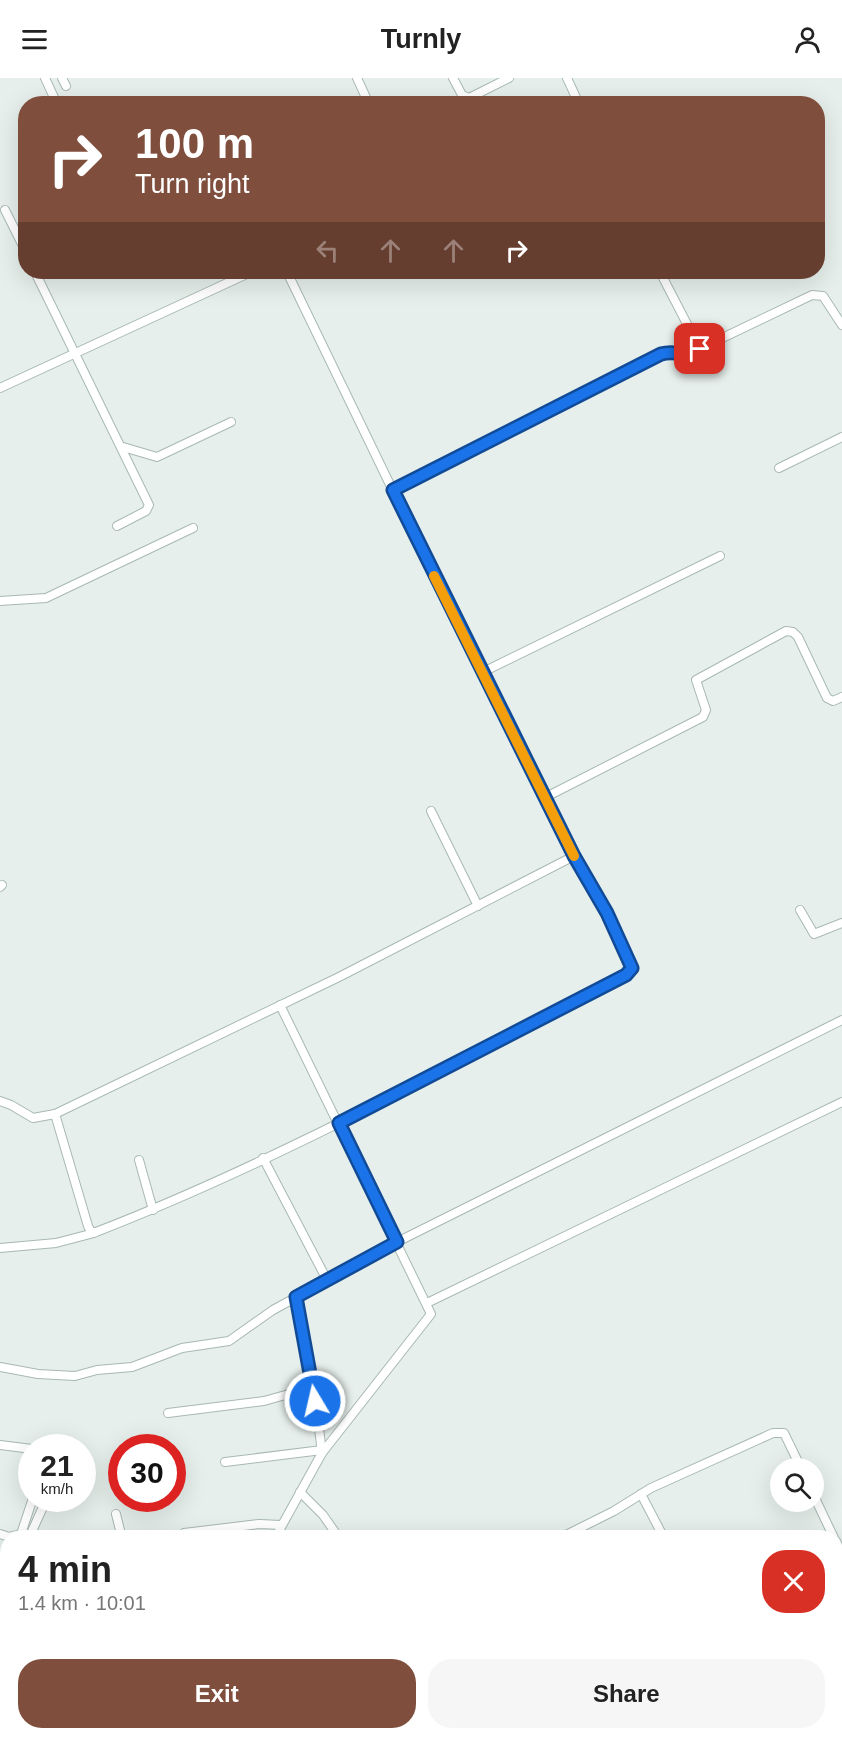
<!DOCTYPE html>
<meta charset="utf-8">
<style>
:root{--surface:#fff;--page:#f6f6f6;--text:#222;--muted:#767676;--accent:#804e3d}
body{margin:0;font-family:Arial,sans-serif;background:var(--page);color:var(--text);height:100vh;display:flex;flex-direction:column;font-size:22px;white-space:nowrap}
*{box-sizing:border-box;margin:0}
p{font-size:20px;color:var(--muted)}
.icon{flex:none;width:33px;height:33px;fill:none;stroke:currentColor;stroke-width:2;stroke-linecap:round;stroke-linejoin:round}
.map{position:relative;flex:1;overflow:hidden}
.drawer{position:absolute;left:0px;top:1452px;width:843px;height:210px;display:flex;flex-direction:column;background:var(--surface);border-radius:24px 24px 0 0;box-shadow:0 6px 24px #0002}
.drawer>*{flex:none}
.hud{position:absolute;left:18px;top:18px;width:807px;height:183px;border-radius:24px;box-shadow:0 6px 24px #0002;background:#804e3d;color:#fff;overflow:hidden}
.fabs{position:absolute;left:770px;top:1380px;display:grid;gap:12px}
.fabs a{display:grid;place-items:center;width:54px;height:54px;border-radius:50%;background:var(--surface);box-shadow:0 6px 24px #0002;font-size:30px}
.speed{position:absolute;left:18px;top:1356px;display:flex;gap:12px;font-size:30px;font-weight:700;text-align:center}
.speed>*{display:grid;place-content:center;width:78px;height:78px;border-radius:50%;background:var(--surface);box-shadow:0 6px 24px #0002;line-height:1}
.speed small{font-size:15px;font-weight:400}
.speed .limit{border:9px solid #d22;background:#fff;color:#111}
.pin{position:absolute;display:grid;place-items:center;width:51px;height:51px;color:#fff;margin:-26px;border-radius:12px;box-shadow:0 3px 9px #0006}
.me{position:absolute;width:66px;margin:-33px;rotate:351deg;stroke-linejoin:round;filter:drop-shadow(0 0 4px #0008)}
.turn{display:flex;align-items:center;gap:21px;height:126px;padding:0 18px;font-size:27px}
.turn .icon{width:78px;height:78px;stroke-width:2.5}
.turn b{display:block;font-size:42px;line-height:51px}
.lanes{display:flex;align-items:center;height:57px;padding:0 18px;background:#0003;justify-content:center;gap:30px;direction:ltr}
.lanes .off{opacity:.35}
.round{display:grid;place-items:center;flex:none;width:63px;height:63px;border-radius:24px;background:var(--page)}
.summary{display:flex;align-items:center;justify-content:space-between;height:102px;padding:0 18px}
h1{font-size:36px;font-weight:700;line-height:45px}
.action{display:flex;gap:12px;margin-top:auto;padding:12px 18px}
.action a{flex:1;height:69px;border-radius:24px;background:var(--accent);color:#fff;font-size:24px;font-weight:700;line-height:69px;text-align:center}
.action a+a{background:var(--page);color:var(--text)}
header{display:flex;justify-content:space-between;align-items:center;height:78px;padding:0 18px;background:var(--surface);font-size:27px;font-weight:700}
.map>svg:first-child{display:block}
</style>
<header><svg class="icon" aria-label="menu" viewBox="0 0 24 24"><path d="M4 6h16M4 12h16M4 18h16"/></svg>Turnly<svg class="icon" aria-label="person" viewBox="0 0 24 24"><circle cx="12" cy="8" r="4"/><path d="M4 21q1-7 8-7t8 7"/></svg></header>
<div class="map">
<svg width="842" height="1662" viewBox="0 0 842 1662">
<rect width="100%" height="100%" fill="#e6efeb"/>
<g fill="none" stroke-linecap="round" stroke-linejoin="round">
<g stroke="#a8b8b2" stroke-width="10">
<g id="minor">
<polyline points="45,0 57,26"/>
<polyline points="62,0 66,8"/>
<polyline points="357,0 369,26"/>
<polyline points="453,0 462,17 469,20 509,0"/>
<polyline points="567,0 579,26"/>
<polyline points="5,132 26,174"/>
<polyline points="35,194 149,427 146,433 117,448"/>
<polyline points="660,194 700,271"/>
<polyline points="0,310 251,194"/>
<polyline points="123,369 157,379 231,344"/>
<polyline points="779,390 842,359"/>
<polyline points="393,412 661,276 668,274 689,276 812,217 823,218 842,247"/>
<polyline points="0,523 46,520 193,450"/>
<polyline points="483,594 720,478"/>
<polyline points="546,719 703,639 706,632 696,602 786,553 793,554 798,559 827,620 833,623 842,619"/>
<polyline points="431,733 478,828"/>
<polyline points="0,809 2,807"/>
<polyline points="800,832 814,856 842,845"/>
<polyline points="0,1023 11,1027 33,1040 55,1036 339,899 574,778"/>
<path d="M55 1036 88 1148 91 1154H96C279 1083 452 986 626 897L631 891 607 835 574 778 441 512 287 194"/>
<polyline points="263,1080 327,1202"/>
<polyline points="139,1082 153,1132"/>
<polyline points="0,1170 56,1165 94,1155"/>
<polyline points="296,1219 314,1309 322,1375"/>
<polyline points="427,1225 842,1024"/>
<polyline points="0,1289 38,1296 75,1298 97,1292 132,1289 182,1270 229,1263 273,1232 397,1164 842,942"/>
<polyline points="168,1335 264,1323 314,1309"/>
<polyline points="0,1367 32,1371"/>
<polyline points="225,1384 322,1372"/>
<polyline points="300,1414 323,1437 339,1460"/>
<polyline points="641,1416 664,1460"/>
<polyline points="813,1416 834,1460"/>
<polyline points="116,1436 122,1460"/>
<polyline points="184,1455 259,1446 281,1447"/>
<polyline points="0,1456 9,1459 21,1456 33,1420"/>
<polyline points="29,1460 47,1420"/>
<polyline points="275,1460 322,1375 431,1236 280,927"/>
<polyline points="560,1460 614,1433 651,1410 773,1355 784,1355 801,1390"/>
<polyline points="836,1463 842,1476"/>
<polyline points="0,1501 8,1495"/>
<polyline points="87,1654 89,1662"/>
<polyline points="163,1654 166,1662"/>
<polyline points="235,1654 239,1662"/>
<polyline points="421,1654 424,1662"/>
<polyline points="759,1654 760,1662"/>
<polyline points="12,1662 29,1654"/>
</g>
</g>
<use href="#minor" stroke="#fff" stroke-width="8"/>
</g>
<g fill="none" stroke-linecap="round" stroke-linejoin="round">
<g stroke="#114b97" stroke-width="15">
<path id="route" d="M315 1323 296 1219 397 1164 339 1045 626 897 632 890 607 835 574 778 393 412 661 276C677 271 680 281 700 271"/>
</g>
<use href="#route" stroke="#1a73e8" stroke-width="10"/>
<polyline stroke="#f59e0b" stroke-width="10" points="434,498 574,778"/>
</g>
</svg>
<div class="fabs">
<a><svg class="icon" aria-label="search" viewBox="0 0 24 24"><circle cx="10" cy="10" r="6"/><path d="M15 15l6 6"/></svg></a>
</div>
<div class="speed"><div>21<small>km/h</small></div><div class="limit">30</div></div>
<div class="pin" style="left:700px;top:271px;background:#d93025"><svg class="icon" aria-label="arrive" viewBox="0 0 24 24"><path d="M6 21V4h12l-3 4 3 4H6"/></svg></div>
<svg class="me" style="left:315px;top:1323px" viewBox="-20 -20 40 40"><circle r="17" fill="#1a73e8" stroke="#fff" stroke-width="3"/><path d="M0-11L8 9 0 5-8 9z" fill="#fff"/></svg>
<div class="hud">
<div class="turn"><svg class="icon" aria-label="right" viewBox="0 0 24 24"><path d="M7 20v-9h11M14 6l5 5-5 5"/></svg><div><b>100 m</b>Turn right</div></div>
<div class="lanes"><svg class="icon off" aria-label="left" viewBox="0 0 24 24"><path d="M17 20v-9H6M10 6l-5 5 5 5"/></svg><svg class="icon off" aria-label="ahead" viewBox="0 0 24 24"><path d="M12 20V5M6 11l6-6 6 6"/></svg><svg class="icon off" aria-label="ahead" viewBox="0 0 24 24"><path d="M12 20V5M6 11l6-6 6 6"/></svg><svg class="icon" aria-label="right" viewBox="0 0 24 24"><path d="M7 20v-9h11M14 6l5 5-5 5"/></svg></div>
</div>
<section class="drawer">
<div class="summary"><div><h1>4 min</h1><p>1.4 km · 10:01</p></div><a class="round" style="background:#d93025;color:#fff"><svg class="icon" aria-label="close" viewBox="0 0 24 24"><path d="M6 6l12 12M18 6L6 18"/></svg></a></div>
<div class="action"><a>Exit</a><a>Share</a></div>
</section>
</div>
